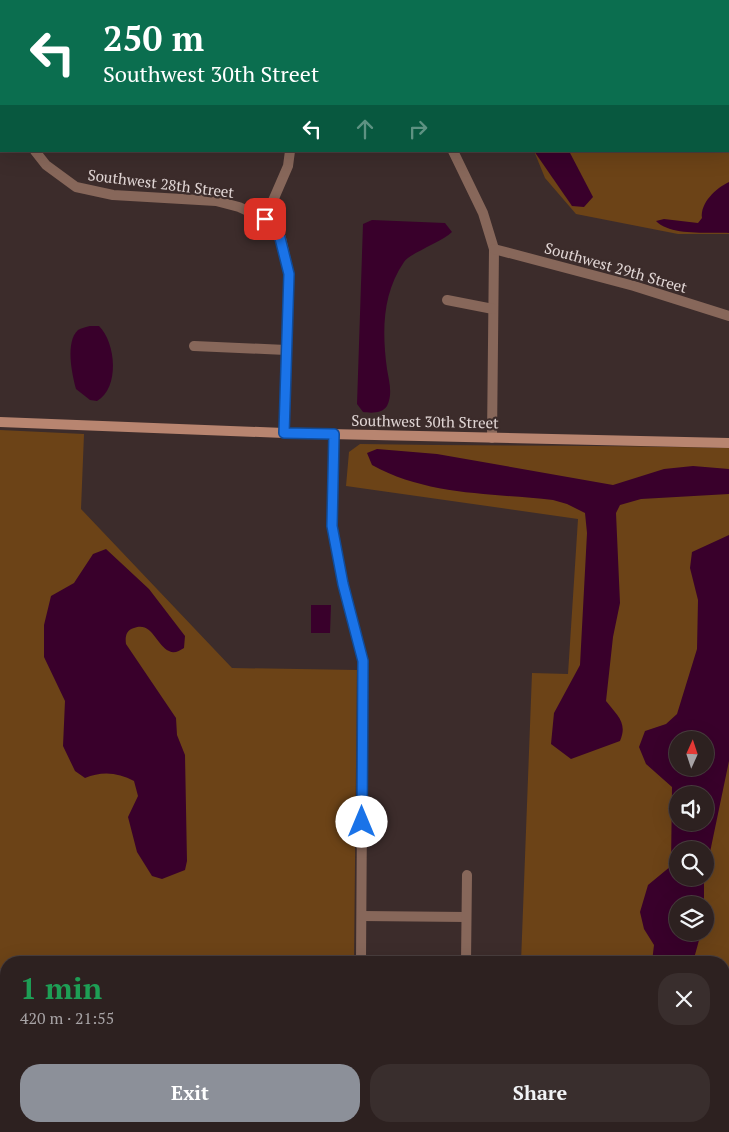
<!DOCTYPE html>
<meta charset="utf-8">
<style>
:root{--surface:#2d2120;--page:#392e2d;--text:#f1f3f6;--muted:#a7a3a5;--line:#483e3e;--accent:#8c9099}
body{margin:0;font-family:"PT Serif",serif;background:var(--page);color:var(--text);height:100vh;display:flex;flex-direction:column;font-size:19px;white-space:nowrap}
*{box-sizing:border-box;margin:0}
p{font-size:16px;color:var(--muted)}
.icon{flex:none;width:28px;height:28px;fill:none;stroke:currentColor;stroke-width:2;stroke-linecap:round;stroke-linejoin:round}
.map{position:relative;flex:1;overflow:hidden}
.details{position:absolute;left:0px;top:956px;width:730px;height:176px;display:flex;flex-direction:column;background:var(--surface);border-radius:20px 20px 0 0;box-shadow:0 5px 20px #0002,0 0 0 1px var(--line)}
.details>*{flex:none}
.banner{position:absolute;left:0px;top:0px;width:730px;height:152px;box-shadow:0 5px 20px #0002,0 0 0 1px var(--line);background:#0b6e4f;color:#fff;overflow:hidden}
.needle{width:32px;rotate:3deg}
.tools{position:absolute;left:669px;top:731px;display:grid;gap:10px}
.tools a{display:grid;place-items:center;width:45px;height:45px;border-radius:50%;background:var(--surface);box-shadow:0 5px 20px #0002,0 0 0 1px var(--line);font-size:25px}
.pin{position:absolute;display:grid;place-items:center;width:42px;height:42px;color:#fff;margin:-21px;border-radius:10px;box-shadow:0 2px 8px #0006}
.me{position:absolute;width:55px;margin:-28px;rotate:0deg;stroke-linejoin:round;filter:drop-shadow(0 0 4px #0008)}
.turn{display:flex;align-items:center;gap:18px;height:105px;padding:0 20px;font-size:22px}
.turn .icon{width:65px;height:65px;stroke-width:2.5}
.turn b{display:block;font-size:35px;line-height:42px}
.lanes{display:flex;align-items:center;height:48px;padding:0 20px;background:#0003;justify-content:center;gap:25px;direction:ltr}
.lanes .off{opacity:.35}
.round{display:grid;place-items:center;flex:none;width:52px;height:52px;border-radius:20px;background:var(--page)}
.head{display:flex;align-items:center;justify-content:space-between;height:85px;padding:0 20px}
h1{font-size:30px;font-weight:700;line-height:38px;color:#1e9e55}
.primary-button{display:flex;gap:10px;margin-top:auto;padding:10px 20px}
.primary-button a{flex:1;height:58px;border-radius:20px;background:var(--accent);color:#fff;font-size:20px;font-weight:700;line-height:58px;text-align:center}
.primary-button a+a{background:var(--page);color:var(--text)}
.map>svg:first-child{display:block}
</style>
<div class="map">
<svg width="729" height="1132" viewBox="0 0 729 1132">
<rect width="100%" height="100%" fill="#3c2c2b"/>
<g fill="#6c4317" fill-rule="evenodd">
<polygon points="486,0 729,0 729,234 678,234 576,214 545,178 534,151 729,151 729,1"/>
<polygon points="0,430 84,434 81,509 232,668 357,670 354,962 6,962 6,1126 352,1126 352,1132 0,1132"/>
<path d="M360 444C483 446 606 445 729 448V1132H488V1126H724V962H521L532 673 568 674 578 519 346 486 349 452ZM678 740H705V768H678ZM678 795H705V822H678ZM678 850H705V878H678ZM678 905H705V932H678Z"/>
</g>
<g fill="#39002b" fill-rule="evenodd">
<polygon points="0,0 220,0 1,1 1,15"/>
<polygon points="534,151 569,151 593,197 584,207 572,206"/>
<path d="M729 182V233C709 232 670 236 656 221L664 219 698 223 702 218C700 203 716 188 729 182Z"/>
<path d="M372 220 445 223 452 232C442 242 410 253 404 262 382 294 382 332 387 369 389 381 393 394 387 406 382 414 370 413 363 412L357 404 363 224Z"/>
<path d="M90 326H99C116 343 120 388 97 401L90 400 76 389C72 374 65 342 78 330 81 328 86 327 90 326Z"/>
<path d="M377 449 437 454 613 485 664 469 693 466 729 469V494L641 499 620 505 616 513 620 603 613 637 606 701C617 715 628 723 620 741L571 759 551 744 554 713 580 665 587 533 585 513 567 504 553 500C492 493 428 496 372 465L367 453Z"/>
<path d="M729 535V761L704 881V905H678V932L701 933 693 962H652L654 945 644 929 640 912 648 885 671 866 672 787 646 764 639 747 645 731 666 724 677 714 697 649 698 600 690 568 692 552ZM678 740H705V768H678ZM678 795H705V822H678ZM678 850H705V878H678Z"/>
<path d="M106 549 149 589 185 636 184 648C179 651 174 654 169 651 156 645 152 621 134 628 126 630 125 637 126 644L176 718 177 735 185 755 187 861 185 870 162 879 152 876 137 852 128 817 138 796 134 781C118 772 101 771 85 778L75 771 63 746 65 701 44 657V625L51 596 74 583 93 554Z"/>
<polygon points="311,605 331,605 330,633 311,633"/>
<rect x="545" y="1126" width="107" height="6"/>
</g>
<g fill="none" stroke-linecap="round" stroke-linejoin="round">
<g stroke="#87675a" stroke-width="10">
<polyline points="293,1 293,0"/>
<polyline points="424,1 424,0"/>
<polyline points="0,108 1,110"/>
<polyline points="0,144 1,142"/>
<polyline points="35,151 46,165 76,187 113,195 216,201 239,207 265,219 281,238 289,274 284,433"/>
<polyline points="453,151 483,213 494,249 492,438"/>
<polyline points="265,219 288,166 290,151"/>
<polyline points="494,249 634,286 729,316"/>
<polyline points="447,300 493,309"/>
<polyline points="194,346 286,350"/>
<polyline points="334,434 332,525 343,584 363,661 361,962"/>
<polyline points="362,916 466,917"/>
<polyline points="466,962 467,875"/>
<polyline points="358,1132 358,1126"/>
</g>
<polyline stroke="#b88570" stroke-width="10" points="0,422 284,433 729,443"/>
</g>
<g fill="none" stroke-linecap="round" stroke-linejoin="round">
<g stroke="#114b97" stroke-width="12">
<polyline id="route" points="265,219 280,238 289,274 284,433 334,434 332,526 343,584 363,661 362,822"/>
</g>
<use href="#route" stroke="#1a73e8" stroke-width="9"/>
</g>
<g text-anchor="middle" dominant-baseline="central" stroke-width="4.5" stroke-linejoin="round" paint-order="stroke">
<g font-size="15" fill="#e1d6d5" stroke="#3c2c2b">
<text transform="translate(161 183) rotate(7)">Southwest 28th Street</text>
<text transform="translate(616 267) rotate(16)">Southwest 29th Street</text>
<text transform="translate(425 421) rotate(1)">Southwest 30th Street</text>
</g>
</g>
</svg>
<div class="tools">
<a><svg class="needle" viewBox="-14 -14 28 28"><path d="M0-13l5 13h-10z" fill="#e53935"/><path d="M0 13l5-13h-10z" fill="#a7a3a5"/></svg></a>
<a><svg class="icon" aria-label="sound" viewBox="0 0 24 24"><path d="M4 9h4l5-4v14l-5-4H4zM17 9q2 3 0 6"/></svg></a>
<a><svg class="icon" aria-label="search" viewBox="0 0 24 24"><circle cx="10" cy="10" r="6"/><path d="M15 15l6 6"/></svg></a>
<a><svg class="icon" aria-label="layers" viewBox="0 0 24 24"><path d="M12 4l9 5-9 5-9-5zM3 14l9 5 9-5"/></svg></a>
</div>
<div class="pin" style="left:265px;top:219px;background:#d93025"><svg class="icon" aria-label="arrive" viewBox="0 0 24 24"><path d="M6 21V4h12l-3 4 3 4H6"/></svg></div>
<svg class="me" style="left:362px;top:822px" viewBox="-20 -20 40 40"><circle r="19" fill="#fff"/><path d="M0-13L10 11 0 6-10 11z" fill="#1a73e8"/></svg>
<div class="banner">
<div class="turn"><svg class="icon" aria-label="left" viewBox="0 0 24 24"><path d="M17 20v-9H6M10 6l-5 5 5 5"/></svg><div><b>250 m</b>Southwest 30th Street</div></div>
<div class="lanes"><svg class="icon" aria-label="left" viewBox="0 0 24 24"><path d="M17 20v-9H6M10 6l-5 5 5 5"/></svg><svg class="icon off" aria-label="ahead" viewBox="0 0 24 24"><path d="M12 20V5M6 11l6-6 6 6"/></svg><svg class="icon off" aria-label="right" viewBox="0 0 24 24"><path d="M7 20v-9h11M14 6l5 5-5 5"/></svg></div>
</div>
<section class="details">
<div class="head"><div><h1>1 min</h1><p>420 m · 21:55</p></div><a class="round"><svg class="icon" aria-label="close" viewBox="0 0 24 24"><path d="M6 6l12 12M18 6L6 18"/></svg></a></div>
<div class="primary-button"><a>Exit</a><a>Share</a></div>
</section>
</div>
